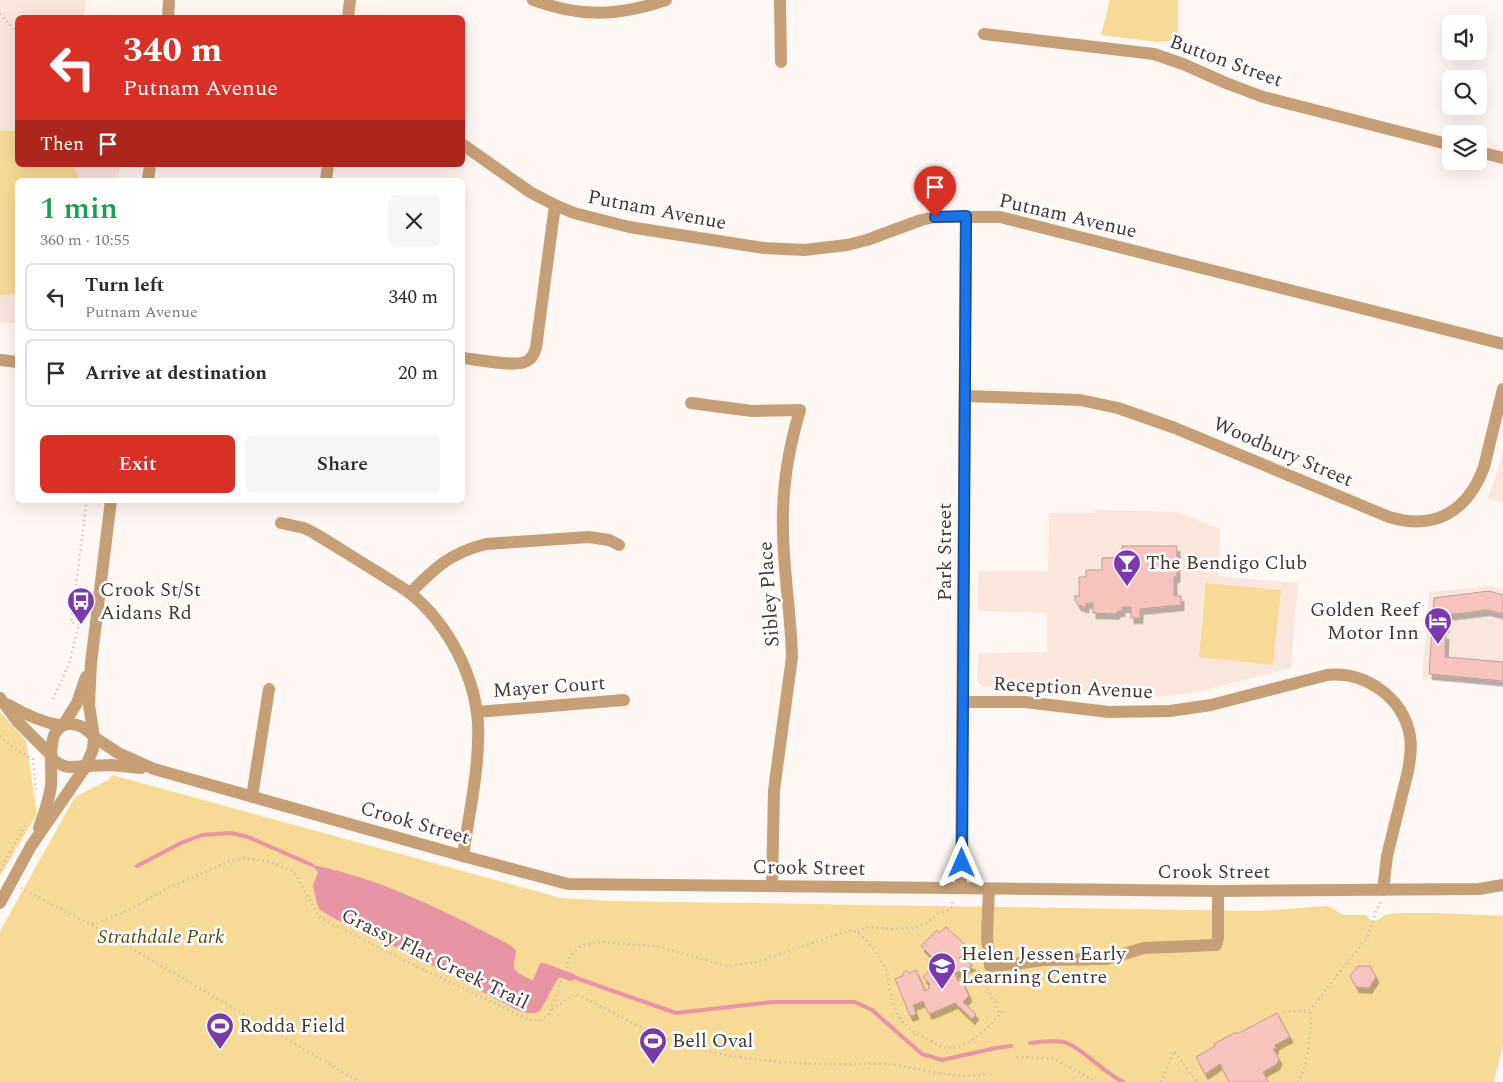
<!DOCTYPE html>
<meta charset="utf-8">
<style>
:root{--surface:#fff;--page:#f7f7f7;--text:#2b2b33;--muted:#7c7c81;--line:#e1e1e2;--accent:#d93025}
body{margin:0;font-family:Spectral,serif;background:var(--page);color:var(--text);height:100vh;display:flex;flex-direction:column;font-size:19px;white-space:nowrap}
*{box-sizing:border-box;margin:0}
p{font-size:16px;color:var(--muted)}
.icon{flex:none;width:28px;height:28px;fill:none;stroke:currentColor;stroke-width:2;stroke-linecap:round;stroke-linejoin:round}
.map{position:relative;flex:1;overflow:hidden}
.panel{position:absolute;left:15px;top:178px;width:450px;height:325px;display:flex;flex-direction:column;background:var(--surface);border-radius:8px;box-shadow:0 5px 20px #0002}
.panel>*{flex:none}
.top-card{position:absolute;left:15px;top:15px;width:450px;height:152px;border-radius:8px;box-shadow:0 5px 20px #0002;background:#d93025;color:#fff;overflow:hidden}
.tools{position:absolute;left:1442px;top:15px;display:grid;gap:10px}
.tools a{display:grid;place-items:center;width:45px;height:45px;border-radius:8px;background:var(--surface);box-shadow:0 5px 20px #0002;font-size:25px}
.pin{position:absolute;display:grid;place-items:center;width:42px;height:42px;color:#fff;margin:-51px -21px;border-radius:50% 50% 50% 0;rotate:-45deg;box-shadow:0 0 5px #0007}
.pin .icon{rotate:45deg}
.me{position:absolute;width:55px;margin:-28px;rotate:0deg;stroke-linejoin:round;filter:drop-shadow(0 0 4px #0008)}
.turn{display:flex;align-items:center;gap:18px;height:105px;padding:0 25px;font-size:22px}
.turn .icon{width:65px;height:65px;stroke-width:2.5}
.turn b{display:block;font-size:35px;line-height:42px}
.then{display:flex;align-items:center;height:48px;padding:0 25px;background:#0003;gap:10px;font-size:19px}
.round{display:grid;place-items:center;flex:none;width:52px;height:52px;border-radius:8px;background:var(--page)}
.overview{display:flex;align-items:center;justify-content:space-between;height:85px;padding:0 25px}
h1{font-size:30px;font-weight:600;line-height:38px;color:#1e9e55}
.primary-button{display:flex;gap:10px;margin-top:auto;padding:10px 25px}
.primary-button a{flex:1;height:58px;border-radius:8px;background:var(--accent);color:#fff;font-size:20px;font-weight:600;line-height:58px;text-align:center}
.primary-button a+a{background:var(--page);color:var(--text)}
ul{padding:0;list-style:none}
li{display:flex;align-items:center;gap:15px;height:68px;margin:0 10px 8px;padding:0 15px;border:2px solid var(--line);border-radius:8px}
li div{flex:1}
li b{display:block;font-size:19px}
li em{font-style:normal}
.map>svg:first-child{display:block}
</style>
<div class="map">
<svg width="1503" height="1082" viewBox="0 0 1503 1082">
<defs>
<filter id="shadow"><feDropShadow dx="3" dy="5.5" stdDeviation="0" flood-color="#0004"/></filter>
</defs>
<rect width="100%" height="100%" fill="#fef7f3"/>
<g fill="#f9e7de">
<polygon points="0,0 86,0 84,17 18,18 18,165 120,165 118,180 18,180 17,323 0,323"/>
<polygon points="1503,451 1503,502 1487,498 1494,483"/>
<polygon points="1095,510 1177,512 1220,529 1219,576 1298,583 1291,668 1193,693 1143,698 1122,697 1030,686 983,687 977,682 978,653 1047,652 1047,613 978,611 978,571 1048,571 1049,513 1095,513"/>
<polygon points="1489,586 1503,589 1503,685 1422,679 1429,592"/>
</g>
<g fill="#f7da96">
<polygon points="1110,0 1178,0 1178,40 1157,42 1101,35"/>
<polygon points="0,131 17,131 18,165 73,165 79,180 18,180 17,293 0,296"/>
<polygon points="1206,583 1281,590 1273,665 1199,657"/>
<polygon points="0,712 26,741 37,814 0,876"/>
<polygon points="112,775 561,898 610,901 1260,911 1328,906 1344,915 1366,915 1370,920 1376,921 1385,915 1394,913 1441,913 1503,916 1503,1045 1494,1082 0,1082 0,931 75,797 110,779"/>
</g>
<path fill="#e795a5" d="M312 865C383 879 447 912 510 945L516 950C516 956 514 959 514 964 513 973 526 977 533 980L540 963H544L571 973 575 974 576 978 571 981 561 978H558L540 1011C531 1015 526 1013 517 1010L413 955 337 920 320 910 317 904 313 885 318 872Z"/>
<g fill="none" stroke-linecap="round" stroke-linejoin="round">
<g stroke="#e795a5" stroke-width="4">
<polyline points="137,866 181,843 202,835 231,833 248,837 312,865"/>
<polyline points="576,978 676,1013 772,1002 855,1002 872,1010 922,1054 942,1060 996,1048 1011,1046"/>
<path d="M1030 1043C1041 1042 1052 1040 1063 1042 1079 1045 1104 1073 1123 1082"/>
</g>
</g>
<g fill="#f7c3bd" stroke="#c39b96" filter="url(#shadow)">
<polygon points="1122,546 1177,546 1177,577 1174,577 1174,596 1181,596 1181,605 1140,609 1140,618 1131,618 1131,607 1122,607 1122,611 1118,611 1116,614 1093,613 1093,603 1086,603 1086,607 1082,607 1081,605 1079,606 1075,600 1075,596 1079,596 1079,577 1086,577 1086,570 1102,570 1102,558 1122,557"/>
<polygon points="1489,591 1503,595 1503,614 1487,610 1447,615 1446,627 1442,627 1442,633 1446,634 1445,657 1503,662 1503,681 1429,674 1434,598"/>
<polygon points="946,927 969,948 959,958 973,965 955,973 958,981 962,980 969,996 963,1002 976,1014 972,1019 955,1003 929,1014 923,1001 913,1005 916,1014 910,1016 895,979 903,976 902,975 906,970 909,973 916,970 925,991 930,988 928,986 930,984 923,977 938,962 939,963 941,961 938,958 936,961 921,946 937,930 939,933"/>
<polygon points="1358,966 1370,966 1376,977 1369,988 1356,987 1350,976"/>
<polygon points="1277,1013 1290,1037 1275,1045 1276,1048 1273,1049 1279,1059 1277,1064 1263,1072 1268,1082 1229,1082 1220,1064 1205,1074 1196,1057 1215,1046 1214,1044 1236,1032 1237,1034"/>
</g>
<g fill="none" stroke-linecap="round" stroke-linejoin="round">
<g stroke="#beb5b0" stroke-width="2.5" stroke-dasharray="1 4" stroke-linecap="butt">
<polyline points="0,14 18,33"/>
<polyline points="129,180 130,175"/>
<polyline points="53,699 69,664 79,624 71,622 87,500"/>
<polyline points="0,736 17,750 33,759 36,792"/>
<polyline points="0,870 27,822"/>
<path d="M21 888 83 921 91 924 97 923 125 912 168 888 228 862 243 858 271 862 292 871 297 877 319 917 399 958 532 1021 541 1020 549 1014 570 957 579 947 588 944 602 942 661 947 727 966 756 962 851 930C863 931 881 959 886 970 888 975 888 980 889 986 891 999 896 1015 905 1025 913 1034 932 1041 942 1047 968 1053 989 1025 1005 1009"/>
<polyline points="92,925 100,930 360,1082"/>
<polyline points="858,932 862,929 869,927 891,929 912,928 926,923 938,914 951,909 953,900"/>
<polyline points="981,975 1000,1014"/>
<path d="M552 1009 576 994C611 1010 645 1033 683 1044 729 1059 785 1064 833 1064 851 1065 869 1063 887 1064 916 1067 961 1082 988 1073"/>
<polyline points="1284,1012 1310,1010 1368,936 1376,911 1381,902"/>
<polyline points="1017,1057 1054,1059 1097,1082"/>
<polyline points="1161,1082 1174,1051 1197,1082"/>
<path d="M1298 1082C1307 1068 1313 1026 1310 1010"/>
</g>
<g stroke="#c79f77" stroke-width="12">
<path d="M533 0C581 18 619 16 666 0"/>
<polyline points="780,0 781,62"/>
<polyline points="168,18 169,0"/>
<polyline points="348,18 350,0"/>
<polyline points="984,34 1154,54 1183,64 1226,83 1263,97 1451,145"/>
<polyline points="462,144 530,192 555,205 574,213 629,227 764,248 804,250 847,245 867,240 921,220 935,217 1000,217 1503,344"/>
<polyline points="1479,152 1503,158"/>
<polyline points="148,180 150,165"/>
<polyline points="326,180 328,165"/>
<path d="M462 358C476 359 516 368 527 361 533 358 534 353 536 348L555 205"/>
<polyline points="0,360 18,362"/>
<path d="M965 396 1080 400 1118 408 1175 428 1389 517C1435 531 1468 511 1484 467L1503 389"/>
<path d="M691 403 752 411 800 410C789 447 782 488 783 527 783 570 791 614 792 657L774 790 772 886"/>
<path d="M281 523 304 528 314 533C336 546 357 560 379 573 389 580 401 586 411 594 448 624 475 676 478 723 480 767 469 813 463 856"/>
<path d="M410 593C436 567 450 553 486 544L589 537 609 540 619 545"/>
<polyline points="0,698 17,721 52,756"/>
<path d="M963 702H1025L1109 712 1170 711 1211 705 1327 675C1365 671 1403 697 1410 736 1412 748 1410 759 1408 771L1387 856 1383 890"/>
<path d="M9 705C27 716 42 722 62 726"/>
<polyline points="477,712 624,700"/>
<polyline points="64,724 77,703 86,677"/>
<polyline points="94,737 118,753 154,769 463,856 568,884 1218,891 1479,889 1503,885"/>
<path d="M52 759C64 768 69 768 84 766"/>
<polyline points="86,766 111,765 141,768"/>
<polyline points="252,797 269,689"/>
<path d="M39 828C44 814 49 800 51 786 53 769 44 725 69 724 79 723 86 728 93 736"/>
<polyline points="961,888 966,216"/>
<polyline points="989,889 987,937 990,966 1015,964 1043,960 1107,959 1144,948 1216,945 1218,938 1218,891"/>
<polyline points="0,903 31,846 86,766 93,749 94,737 89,705 91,663 111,500"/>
</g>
</g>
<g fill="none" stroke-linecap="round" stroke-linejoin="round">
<g stroke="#114b97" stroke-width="12">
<polyline id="route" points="935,217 966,216 962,863"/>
</g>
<use href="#route" stroke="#1a73e8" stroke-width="9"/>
</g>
<defs>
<g id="bar-pin" transform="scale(1.4375)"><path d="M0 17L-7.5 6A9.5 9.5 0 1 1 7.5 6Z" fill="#7b39ae" stroke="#fff"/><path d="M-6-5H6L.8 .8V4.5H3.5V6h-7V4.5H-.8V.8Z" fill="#fff"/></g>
<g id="bus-pin" transform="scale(1.4375)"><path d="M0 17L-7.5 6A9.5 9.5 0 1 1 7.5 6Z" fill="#7b39ae" stroke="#fff"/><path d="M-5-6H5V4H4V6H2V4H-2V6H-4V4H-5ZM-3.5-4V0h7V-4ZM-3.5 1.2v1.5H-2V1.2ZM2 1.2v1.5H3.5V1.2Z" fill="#fff"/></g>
<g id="hotel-pin" transform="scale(1.4375)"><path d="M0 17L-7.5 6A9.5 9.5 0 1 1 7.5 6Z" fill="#7b39ae" stroke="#fff"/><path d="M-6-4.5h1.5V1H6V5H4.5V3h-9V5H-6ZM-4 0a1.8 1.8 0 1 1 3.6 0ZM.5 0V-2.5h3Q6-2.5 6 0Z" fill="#fff"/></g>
<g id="school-pin" transform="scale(1.4375)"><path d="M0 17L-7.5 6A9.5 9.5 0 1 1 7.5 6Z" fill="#7b39ae" stroke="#fff"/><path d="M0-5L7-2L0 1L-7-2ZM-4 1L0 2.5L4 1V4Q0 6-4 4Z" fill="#fff"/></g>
<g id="stadium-pin" transform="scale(1.4375)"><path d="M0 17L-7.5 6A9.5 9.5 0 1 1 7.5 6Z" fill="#7b39ae" stroke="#fff"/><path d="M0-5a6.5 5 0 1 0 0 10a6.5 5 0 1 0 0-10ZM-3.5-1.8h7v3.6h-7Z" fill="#fff"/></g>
</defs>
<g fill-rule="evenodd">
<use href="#bar-pin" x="1127" y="563"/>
<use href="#bus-pin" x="81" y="601"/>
<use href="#hotel-pin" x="1438" y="621"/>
<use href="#school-pin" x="942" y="966"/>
<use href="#stadium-pin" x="220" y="1026"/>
<use href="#stadium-pin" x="653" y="1041"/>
</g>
<g text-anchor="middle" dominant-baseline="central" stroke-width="5" stroke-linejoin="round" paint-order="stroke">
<g font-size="20" fill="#473932" stroke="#fff">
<text transform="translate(1226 61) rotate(20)">Button Street</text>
<text transform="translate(657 210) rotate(11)">Putnam Avenue</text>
<text transform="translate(1068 216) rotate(13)">Putnam Avenue</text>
<text transform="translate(1283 452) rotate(23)">Woodbury Street</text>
<text transform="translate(945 552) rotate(-90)">Park Street</text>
<text transform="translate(769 594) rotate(-94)">Sibley Place</text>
<text transform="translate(549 687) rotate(-4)">Mayer Court</text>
<text transform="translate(1073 688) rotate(3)">Reception Avenue</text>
<text transform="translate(415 823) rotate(16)">Crook Street</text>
<text transform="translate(809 868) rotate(1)">Crook Street</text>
<text x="1214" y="872">Crook Street</text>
<text transform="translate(435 959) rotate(26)">Grassy Flat Creek Trail</text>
</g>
<g font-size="20" fill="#473932" stroke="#fff" text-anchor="start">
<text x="1146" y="563">The Bendigo Club</text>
<text x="100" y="590">Crook St/St<tspan x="100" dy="23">Aidans Rd</tspan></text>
<text x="1419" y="610" text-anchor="end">Golden Reef<tspan x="1419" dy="23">Motor Inn</tspan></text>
<text x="961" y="954">Helen Jessen Early<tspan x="961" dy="23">Learning Centre</tspan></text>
<text x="239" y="1026">Rodda Field</text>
<text x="672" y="1041">Bell Oval</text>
</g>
<g font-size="20" font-style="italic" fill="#5f4a0f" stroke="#fff">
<text x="161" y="937">Strathdale Park</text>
</g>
</g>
</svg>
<div class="tools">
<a><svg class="icon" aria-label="sound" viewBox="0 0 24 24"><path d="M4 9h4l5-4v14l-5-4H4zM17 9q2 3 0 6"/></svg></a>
<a><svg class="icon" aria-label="search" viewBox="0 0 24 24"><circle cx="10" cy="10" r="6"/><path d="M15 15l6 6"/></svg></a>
<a><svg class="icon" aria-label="layers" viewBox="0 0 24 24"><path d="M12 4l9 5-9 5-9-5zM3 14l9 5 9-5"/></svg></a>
</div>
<div class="pin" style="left:935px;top:217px;background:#d93025"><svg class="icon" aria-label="arrive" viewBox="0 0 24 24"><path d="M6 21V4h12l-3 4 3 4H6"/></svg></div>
<svg class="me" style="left:962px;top:863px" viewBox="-20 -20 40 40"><path d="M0-17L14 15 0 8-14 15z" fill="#1a73e8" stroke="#fff" stroke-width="4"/></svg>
<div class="top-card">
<div class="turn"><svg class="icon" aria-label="left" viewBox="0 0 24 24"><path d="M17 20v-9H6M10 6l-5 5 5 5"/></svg><div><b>340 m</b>Putnam Avenue</div></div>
<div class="then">Then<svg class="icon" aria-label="arrive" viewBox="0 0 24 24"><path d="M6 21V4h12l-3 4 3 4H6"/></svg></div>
</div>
<section class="panel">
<div class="overview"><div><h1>1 min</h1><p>360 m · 10:55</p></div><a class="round"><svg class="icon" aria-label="close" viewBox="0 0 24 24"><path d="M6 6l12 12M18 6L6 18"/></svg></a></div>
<ul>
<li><svg class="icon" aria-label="left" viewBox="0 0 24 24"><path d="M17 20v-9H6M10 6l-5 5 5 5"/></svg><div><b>Turn left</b><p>Putnam Avenue</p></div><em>340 m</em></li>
<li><svg class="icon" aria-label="arrive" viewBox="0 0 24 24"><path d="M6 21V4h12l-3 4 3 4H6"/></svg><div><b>Arrive at destination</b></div><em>20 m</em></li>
</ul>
<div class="primary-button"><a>Exit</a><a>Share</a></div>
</section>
</div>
